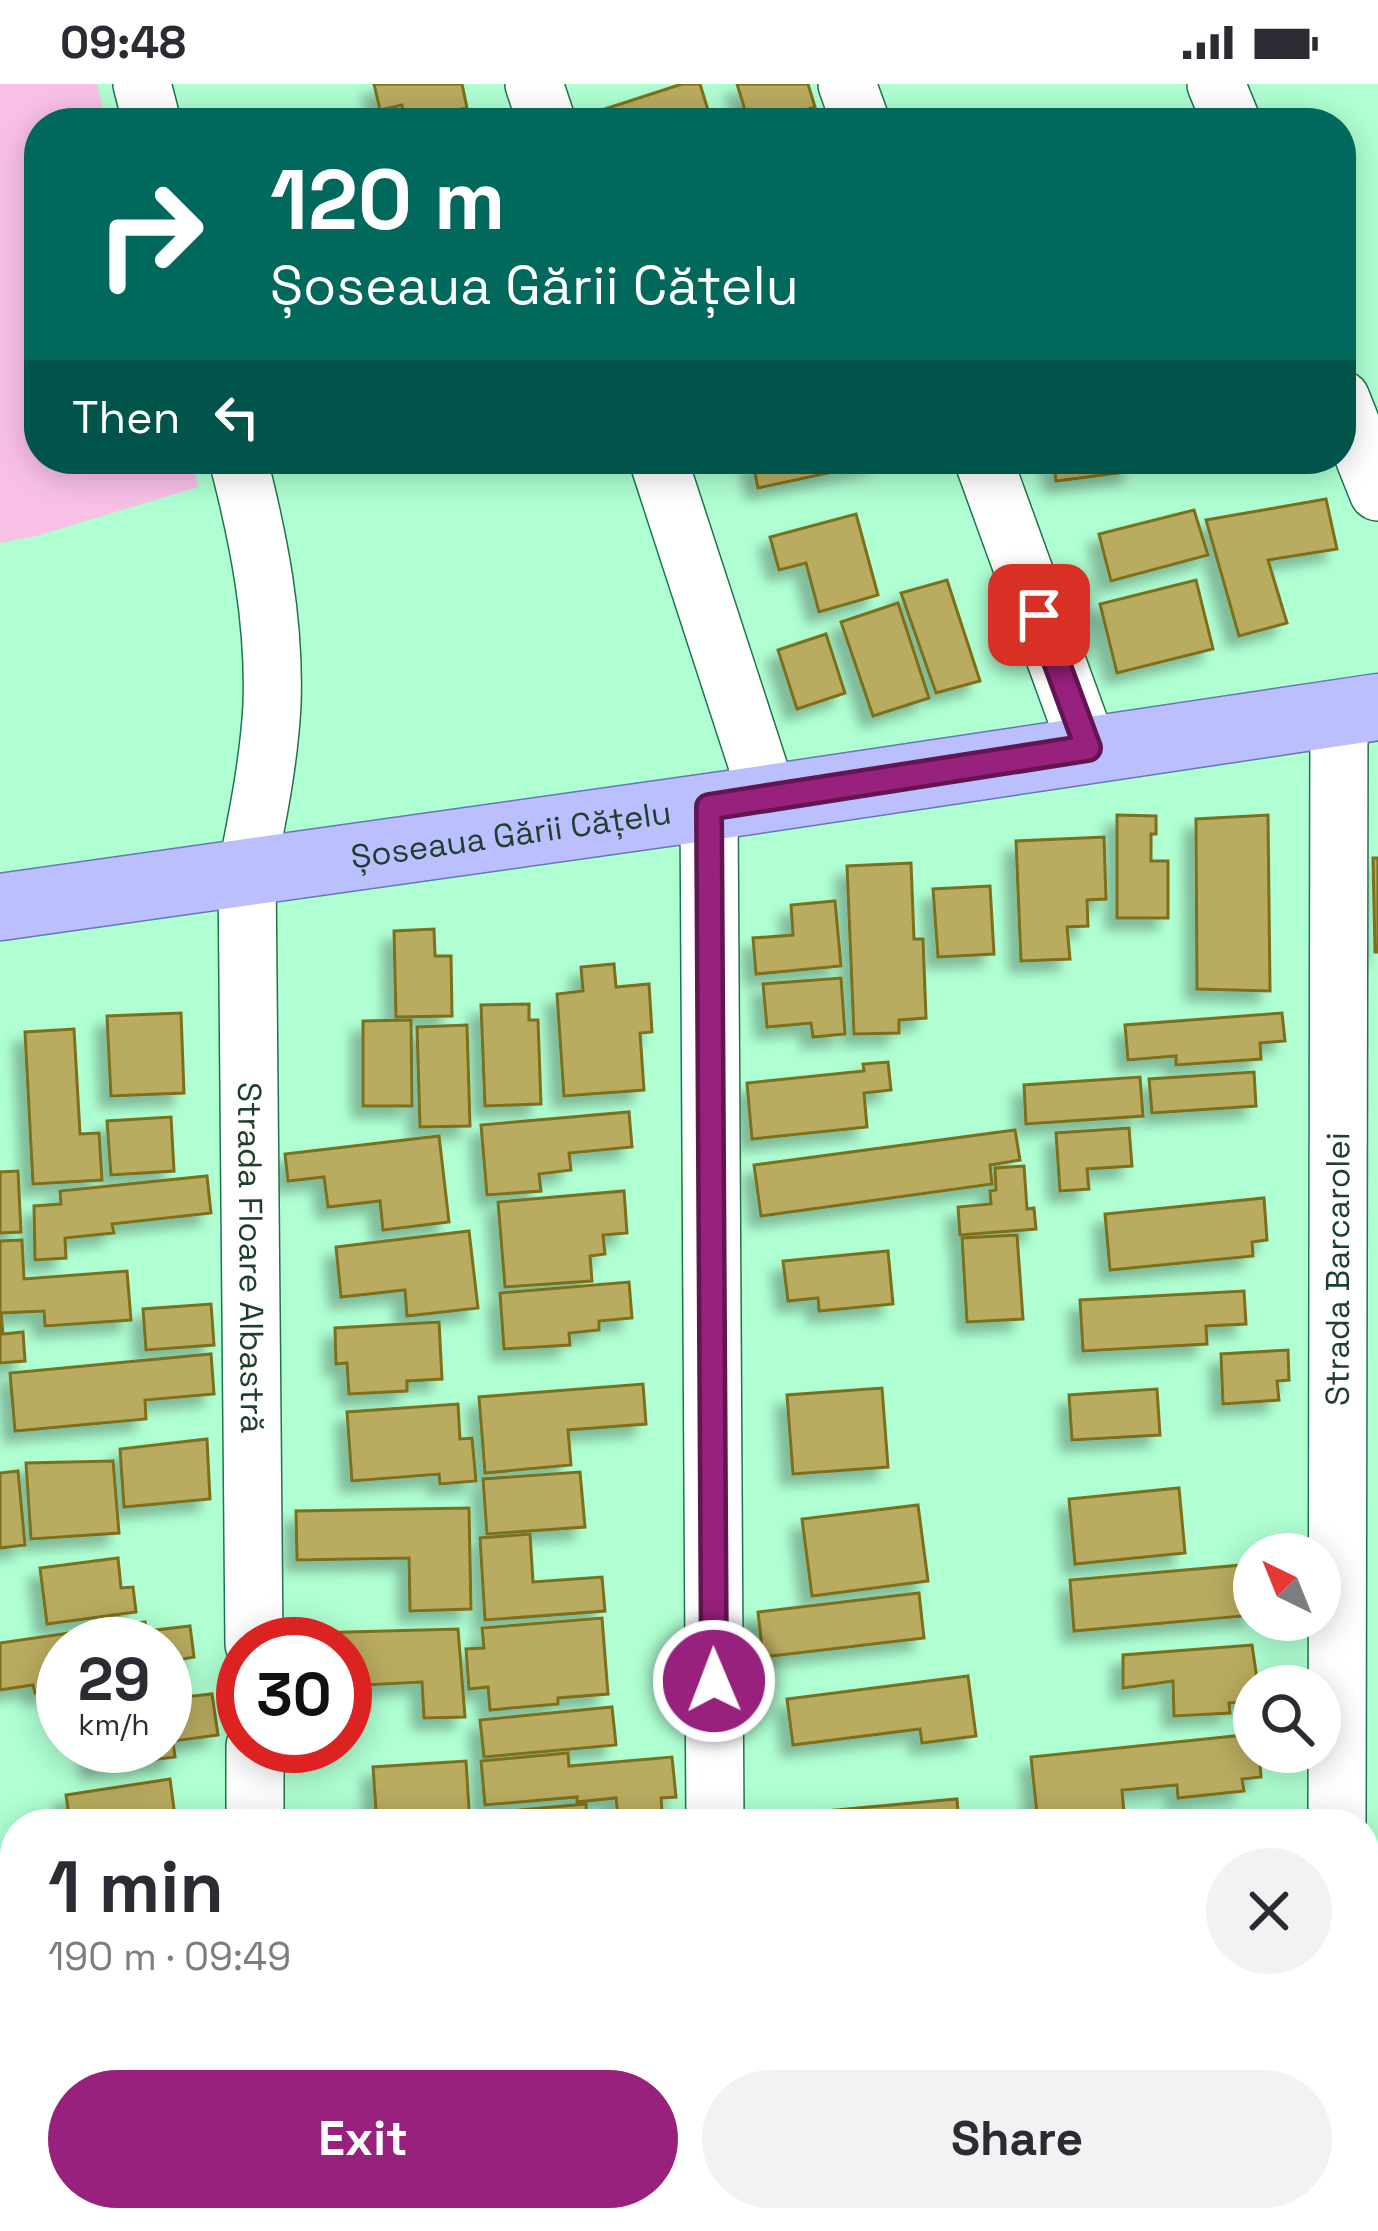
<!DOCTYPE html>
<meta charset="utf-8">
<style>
:root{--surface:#fff;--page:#f2f2f3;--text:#2b2b33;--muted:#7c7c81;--accent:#97217c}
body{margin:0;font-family:"Space Grotesk",sans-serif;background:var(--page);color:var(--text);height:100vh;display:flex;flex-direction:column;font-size:45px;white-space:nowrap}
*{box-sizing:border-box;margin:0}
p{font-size:39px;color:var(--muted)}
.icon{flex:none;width:66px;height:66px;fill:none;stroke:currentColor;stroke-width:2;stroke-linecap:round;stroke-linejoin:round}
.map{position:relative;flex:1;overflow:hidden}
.side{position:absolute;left:0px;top:1725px;width:1380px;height:423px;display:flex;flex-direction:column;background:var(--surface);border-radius:48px 48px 0 0;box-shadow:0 6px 30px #0003}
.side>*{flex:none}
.guide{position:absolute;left:24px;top:24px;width:1332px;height:366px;border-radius:48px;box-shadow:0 6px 30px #0003;background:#00695c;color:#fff;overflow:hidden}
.needle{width:78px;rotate:317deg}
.buttons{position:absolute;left:1233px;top:1449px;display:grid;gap:24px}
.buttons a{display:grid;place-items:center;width:108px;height:108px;border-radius:50%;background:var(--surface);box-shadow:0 6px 30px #0003;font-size:60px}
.speed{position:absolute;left:36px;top:1533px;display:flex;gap:24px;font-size:60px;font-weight:700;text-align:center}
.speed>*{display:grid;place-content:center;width:156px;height:156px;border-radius:50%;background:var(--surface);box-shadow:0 6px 30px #0003;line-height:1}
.speed small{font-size:30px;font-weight:400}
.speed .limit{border:18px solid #d22;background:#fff;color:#111}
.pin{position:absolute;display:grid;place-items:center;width:102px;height:102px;color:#fff;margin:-51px;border-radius:24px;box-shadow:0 6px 18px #0006}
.me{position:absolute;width:132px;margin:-66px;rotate:359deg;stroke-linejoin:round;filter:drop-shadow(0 0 9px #0008)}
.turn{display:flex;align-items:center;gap:42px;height:252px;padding:0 48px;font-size:54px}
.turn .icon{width:156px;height:156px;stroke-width:2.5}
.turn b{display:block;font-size:84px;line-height:102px}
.then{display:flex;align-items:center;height:114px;padding:0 48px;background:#0003;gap:24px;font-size:45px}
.round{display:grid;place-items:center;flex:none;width:126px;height:126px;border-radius:63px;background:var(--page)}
.summary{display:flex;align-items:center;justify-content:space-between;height:204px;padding:0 48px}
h1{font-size:72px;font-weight:700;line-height:90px}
.primary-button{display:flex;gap:24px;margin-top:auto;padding:24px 48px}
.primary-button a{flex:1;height:138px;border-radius:72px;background:var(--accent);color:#fff;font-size:48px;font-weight:700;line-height:138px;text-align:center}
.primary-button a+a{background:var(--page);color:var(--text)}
.status{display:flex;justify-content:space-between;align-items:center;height:84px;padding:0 60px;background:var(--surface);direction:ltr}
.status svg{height:33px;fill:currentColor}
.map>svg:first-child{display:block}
</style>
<div class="status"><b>09:48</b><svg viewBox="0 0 49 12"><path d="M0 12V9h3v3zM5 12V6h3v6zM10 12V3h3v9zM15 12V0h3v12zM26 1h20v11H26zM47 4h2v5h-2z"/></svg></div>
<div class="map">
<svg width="1378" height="2147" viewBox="0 0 1378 2147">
<defs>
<filter id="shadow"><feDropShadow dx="-11" dy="11" stdDeviation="6" flood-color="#0004"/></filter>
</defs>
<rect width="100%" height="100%" fill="#afffd2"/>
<polygon fill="#f9c0e6" points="0,0 97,0 107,39 39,39 39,375 191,375 198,403 36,452 0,459"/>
<g fill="#b9ab5e" stroke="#7d6f1e" stroke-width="3" filter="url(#shadow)">
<polygon points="374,0 462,0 467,24 405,37 402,21 380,26"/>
<polygon points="682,0 700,0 712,39 610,39 605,25"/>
<polygon points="737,0 808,0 815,23 766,39 749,39"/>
<polygon points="752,375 879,375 880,378 758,404"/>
<polygon points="1053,375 1132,375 1134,387 1056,397"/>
<polygon points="1326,415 1337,465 1268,476 1287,539 1239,552 1206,436"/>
<polygon points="1194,426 1208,471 1111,497 1099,450"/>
<polygon points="856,430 878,511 819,528 806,479 779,486 770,453"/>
<polygon points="947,496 980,597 936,609 901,509"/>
<polygon points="1196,496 1213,565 1117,589 1100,520"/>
<polygon points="898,519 929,614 873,632 841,538"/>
<polygon points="826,550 845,609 797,625 778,566"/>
<polygon points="1117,731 1156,732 1156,750 1151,750 1151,777 1168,777 1168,834 1117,834"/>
<polygon points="1268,731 1270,907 1197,905 1196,735"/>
<polygon points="1104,753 1106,815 1087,816 1088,842 1067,843 1070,875 1021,877 1016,757"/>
<polygon points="1373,774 1378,774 1378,868 1375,868"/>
<polygon points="911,779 914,855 923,855 926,934 899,936 899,949 854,950 847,782"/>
<polygon points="990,802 994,870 938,873 933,805"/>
<polygon points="835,817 841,882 756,890 753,854 793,851 791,821"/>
<polygon points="434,845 435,872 451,872 452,932 396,933 394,847"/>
<polygon points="614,880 616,903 649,900 652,948 640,949 644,1006 564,1012 557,910 583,907 581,883"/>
<polygon points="841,894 845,950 813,953 811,939 767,943 763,900"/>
<polygon points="529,920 529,936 538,936 541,1020 485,1022 481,921"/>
<polygon points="181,929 184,1009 111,1012 107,932"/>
<polygon points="1282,929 1285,957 1260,959 1261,975 1176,981 1176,972 1128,976 1125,941"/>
<polygon points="411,936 412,1022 363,1022 363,937"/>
<polygon points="467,941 470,1042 420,1043 417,943"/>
<polygon points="74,945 80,1050 99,1049 102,1096 33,1100 25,948"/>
<polygon points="888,978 891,1006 864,1009 867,1043 752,1055 747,999 864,987 863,980"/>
<polygon points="1254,988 1256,1022 1152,1029 1149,995"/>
<polygon points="1140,993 1143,1032 1026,1040 1024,1001"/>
<polygon points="629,1028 632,1063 569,1069 571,1086 539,1090 541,1107 487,1111 481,1041"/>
<polygon points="171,1033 174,1087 111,1091 107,1037"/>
<polygon points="1129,1044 1132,1082 1087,1085 1089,1105 1060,1107 1056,1049"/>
<polygon points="1015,1046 1020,1076 990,1081 992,1100 761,1132 754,1081"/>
<polygon points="439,1052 449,1138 383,1146 380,1117 328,1123 324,1093 288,1097 285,1070"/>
<polygon points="1024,1082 1027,1125 1034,1124 1036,1145 960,1151 958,1123 991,1120 990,1107 996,1106 995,1084"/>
<polygon points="18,1087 21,1148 0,1149 0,1088"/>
<polygon points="207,1092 211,1129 112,1140 114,1149 65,1154 66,1174 35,1176 34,1122 61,1120 60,1107"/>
<polygon points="624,1107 627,1149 603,1151 605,1170 590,1172 592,1197 505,1203 498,1118"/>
<polygon points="1264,1114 1267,1156 1252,1158 1253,1172 1110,1186 1105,1130"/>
<polygon points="469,1147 478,1224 407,1232 405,1206 341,1213 336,1163"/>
<polygon points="1017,1151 1023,1235 967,1238 962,1154"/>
<polygon points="22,1156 24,1195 127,1187 131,1236 45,1242 44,1227 1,1229 3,1250 23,1248 25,1277 0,1279 0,1157"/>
<polygon points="888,1167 893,1220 819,1227 818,1214 788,1217 783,1177"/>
<polygon points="629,1198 632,1234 599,1237 599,1246 569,1249 570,1261 504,1265 500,1209"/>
<polygon points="1244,1207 1246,1240 1206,1242 1207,1260 1083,1267 1080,1216"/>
<polygon points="211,1220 214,1261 146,1266 143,1225"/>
<polygon points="439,1238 442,1295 407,1297 407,1307 349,1310 347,1279 336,1280 335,1244"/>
<polygon points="1288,1266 1289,1296 1277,1297 1279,1316 1223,1320 1221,1270"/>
<polygon points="211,1270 214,1310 145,1316 146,1335 15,1347 10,1289"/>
<polygon points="643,1300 646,1340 568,1346 571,1381 485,1389 479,1313"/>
<polygon points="882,1304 888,1383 793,1390 787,1311"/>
<polygon points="1157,1305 1160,1351 1072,1356 1069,1311"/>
<polygon points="458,1320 460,1355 472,1354 476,1397 440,1400 439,1390 352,1397 347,1328"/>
<polygon points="207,1355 210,1415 124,1423 120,1365"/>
<polygon points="113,1377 119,1449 31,1455 26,1379"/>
<polygon points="18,1387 25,1461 0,1464 0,1389"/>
<polygon points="580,1388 585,1443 487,1450 483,1395"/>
<polygon points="1179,1404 1185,1469 1075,1480 1069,1415"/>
<polygon points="918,1421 928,1497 812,1512 802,1435"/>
<polygon points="469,1424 471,1525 410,1527 409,1474 297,1476 296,1427"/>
<polygon points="530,1450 533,1498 602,1493 605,1527 485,1536 480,1454"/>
<polygon points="118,1474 121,1504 133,1503 136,1528 47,1540 40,1484"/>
<polygon points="1254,1480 1254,1531 1074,1547 1070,1496"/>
<polygon points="919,1509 924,1554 763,1573 758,1528"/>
<polygon points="602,1534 608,1610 558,1614 558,1620 490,1626 488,1603 469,1605 466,1565 484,1564 482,1544"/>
<polygon points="145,1538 147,1547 190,1542 194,1573 171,1577 173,1589 165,1590 165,1560 63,1560 63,1605 35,1609 33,1601 0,1606 0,1559"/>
<polygon points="458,1545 465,1633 424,1634 422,1598 345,1602 345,1560 313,1560 313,1549"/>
<polygon points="1252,1561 1258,1602 1254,1602 1254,1617 1229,1619 1230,1629 1174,1632 1173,1597 1123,1604 1123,1571"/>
<polygon points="968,1592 976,1652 922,1659 920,1645 793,1661 787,1615"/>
<polygon points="212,1610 218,1651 173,1657 175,1673 93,1683 90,1662 165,1662 165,1615"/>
<polygon points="612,1623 616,1661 484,1673 480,1636"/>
<polygon points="1254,1650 1254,1668 1259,1668 1261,1693 1242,1695 1244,1707 1178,1714 1177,1701 1122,1706 1125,1740 1038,1740 1031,1673"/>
<polygon points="568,1669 569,1682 672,1673 676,1713 661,1714 663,1740 619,1740 616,1714 577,1718 577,1713 485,1721 481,1677"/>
<polygon points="466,1677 470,1740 377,1740 373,1683"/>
<polygon points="170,1695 176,1740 70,1740 66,1711"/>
<polygon points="957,1715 959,1740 748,1740 748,1734"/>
<polygon points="586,1720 587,1740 498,1740 498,1728"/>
<polygon points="15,1925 15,1981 0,1982 0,1926"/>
<polygon points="15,1990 15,2029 0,2031 0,1991"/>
<polygon points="80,2133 220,2133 221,2140 165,2147 82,2147"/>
<polygon points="450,2133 454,2147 400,2147"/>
<polygon points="801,2133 950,2133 951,2134 915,2147 753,2147"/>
<polygon points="1030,2133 1060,2133 1065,2147 1035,2147"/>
</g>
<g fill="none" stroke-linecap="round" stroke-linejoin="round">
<g stroke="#20734d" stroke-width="60">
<g id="minor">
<polyline points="142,0 152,39"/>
<polyline points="534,0 547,39"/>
<polyline points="847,0 861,39"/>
<polyline points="1216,0 1232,39"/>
<polyline points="1341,315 1378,408"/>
<path id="s1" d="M238 375C259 456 275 537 272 621 269 677 258 731 247 786L254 1560"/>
<polyline points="658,375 768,713"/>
<polyline points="983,375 1088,664"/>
<polyline points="709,723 715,1740"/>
<polyline points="255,1662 255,1740"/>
<path id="s2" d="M1337 1740 1339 628"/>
<polyline points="1365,2060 1378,2054"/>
<polyline points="259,2133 259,2147"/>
<polyline points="718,2133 718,2147"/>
<polyline points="1179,2147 1209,2133"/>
</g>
</g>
<g stroke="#6776b4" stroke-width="69">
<g id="major">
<path id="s3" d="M0 823 709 723 1378 623"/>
</g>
</g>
<use href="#minor" stroke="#fff" stroke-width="57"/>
<use href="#major" stroke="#bbbffd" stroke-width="66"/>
<g stroke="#5e9375" stroke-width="14">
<g id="rail">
<polyline points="1365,2114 1378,2108"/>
<polyline points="1296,2147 1325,2133"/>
</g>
</g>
<use href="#rail" stroke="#afffd2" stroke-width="9" stroke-dasharray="27" stroke-linecap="butt"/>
</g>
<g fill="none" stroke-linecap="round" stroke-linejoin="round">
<g stroke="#621551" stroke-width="30">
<polyline id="route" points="714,1597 709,723 1088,664 1039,531"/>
</g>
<use href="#route" stroke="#97217c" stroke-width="21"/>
</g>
<g text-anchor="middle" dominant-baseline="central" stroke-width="12" stroke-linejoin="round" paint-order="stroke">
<g font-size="33" fill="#1e3f2d" stroke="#afffd2">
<text stroke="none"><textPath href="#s3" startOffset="516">Șoseaua Gării Cățelu</textPath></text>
<text stroke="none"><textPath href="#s1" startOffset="804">Strada Floare Albastră</textPath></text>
<text stroke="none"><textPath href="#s2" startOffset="555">Strada Barcarolei</textPath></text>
</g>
</g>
</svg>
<div class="buttons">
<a><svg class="needle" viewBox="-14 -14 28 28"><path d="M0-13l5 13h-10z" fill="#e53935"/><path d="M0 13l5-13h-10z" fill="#7c7c81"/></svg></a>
<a><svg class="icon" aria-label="search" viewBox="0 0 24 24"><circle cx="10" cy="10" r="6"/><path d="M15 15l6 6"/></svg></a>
</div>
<div class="speed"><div>29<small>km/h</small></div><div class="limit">30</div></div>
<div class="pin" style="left:1039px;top:531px;background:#d93025"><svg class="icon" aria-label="arrive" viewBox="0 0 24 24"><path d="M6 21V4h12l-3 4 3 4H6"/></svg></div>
<svg class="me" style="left:714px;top:1597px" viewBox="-20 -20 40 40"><circle r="17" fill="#97217c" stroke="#fff" stroke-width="3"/><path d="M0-11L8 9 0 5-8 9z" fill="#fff"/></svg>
<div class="guide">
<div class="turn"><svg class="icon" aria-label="right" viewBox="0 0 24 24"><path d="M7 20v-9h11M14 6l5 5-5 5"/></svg><div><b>120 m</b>Șoseaua Gării Cățelu</div></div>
<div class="then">Then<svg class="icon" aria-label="left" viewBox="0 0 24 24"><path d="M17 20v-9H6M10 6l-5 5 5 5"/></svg></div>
</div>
<section class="side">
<div class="summary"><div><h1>1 min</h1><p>190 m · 09:49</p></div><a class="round"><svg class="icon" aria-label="close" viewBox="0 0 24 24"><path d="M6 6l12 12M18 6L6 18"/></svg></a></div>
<div class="primary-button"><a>Exit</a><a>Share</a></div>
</section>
</div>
